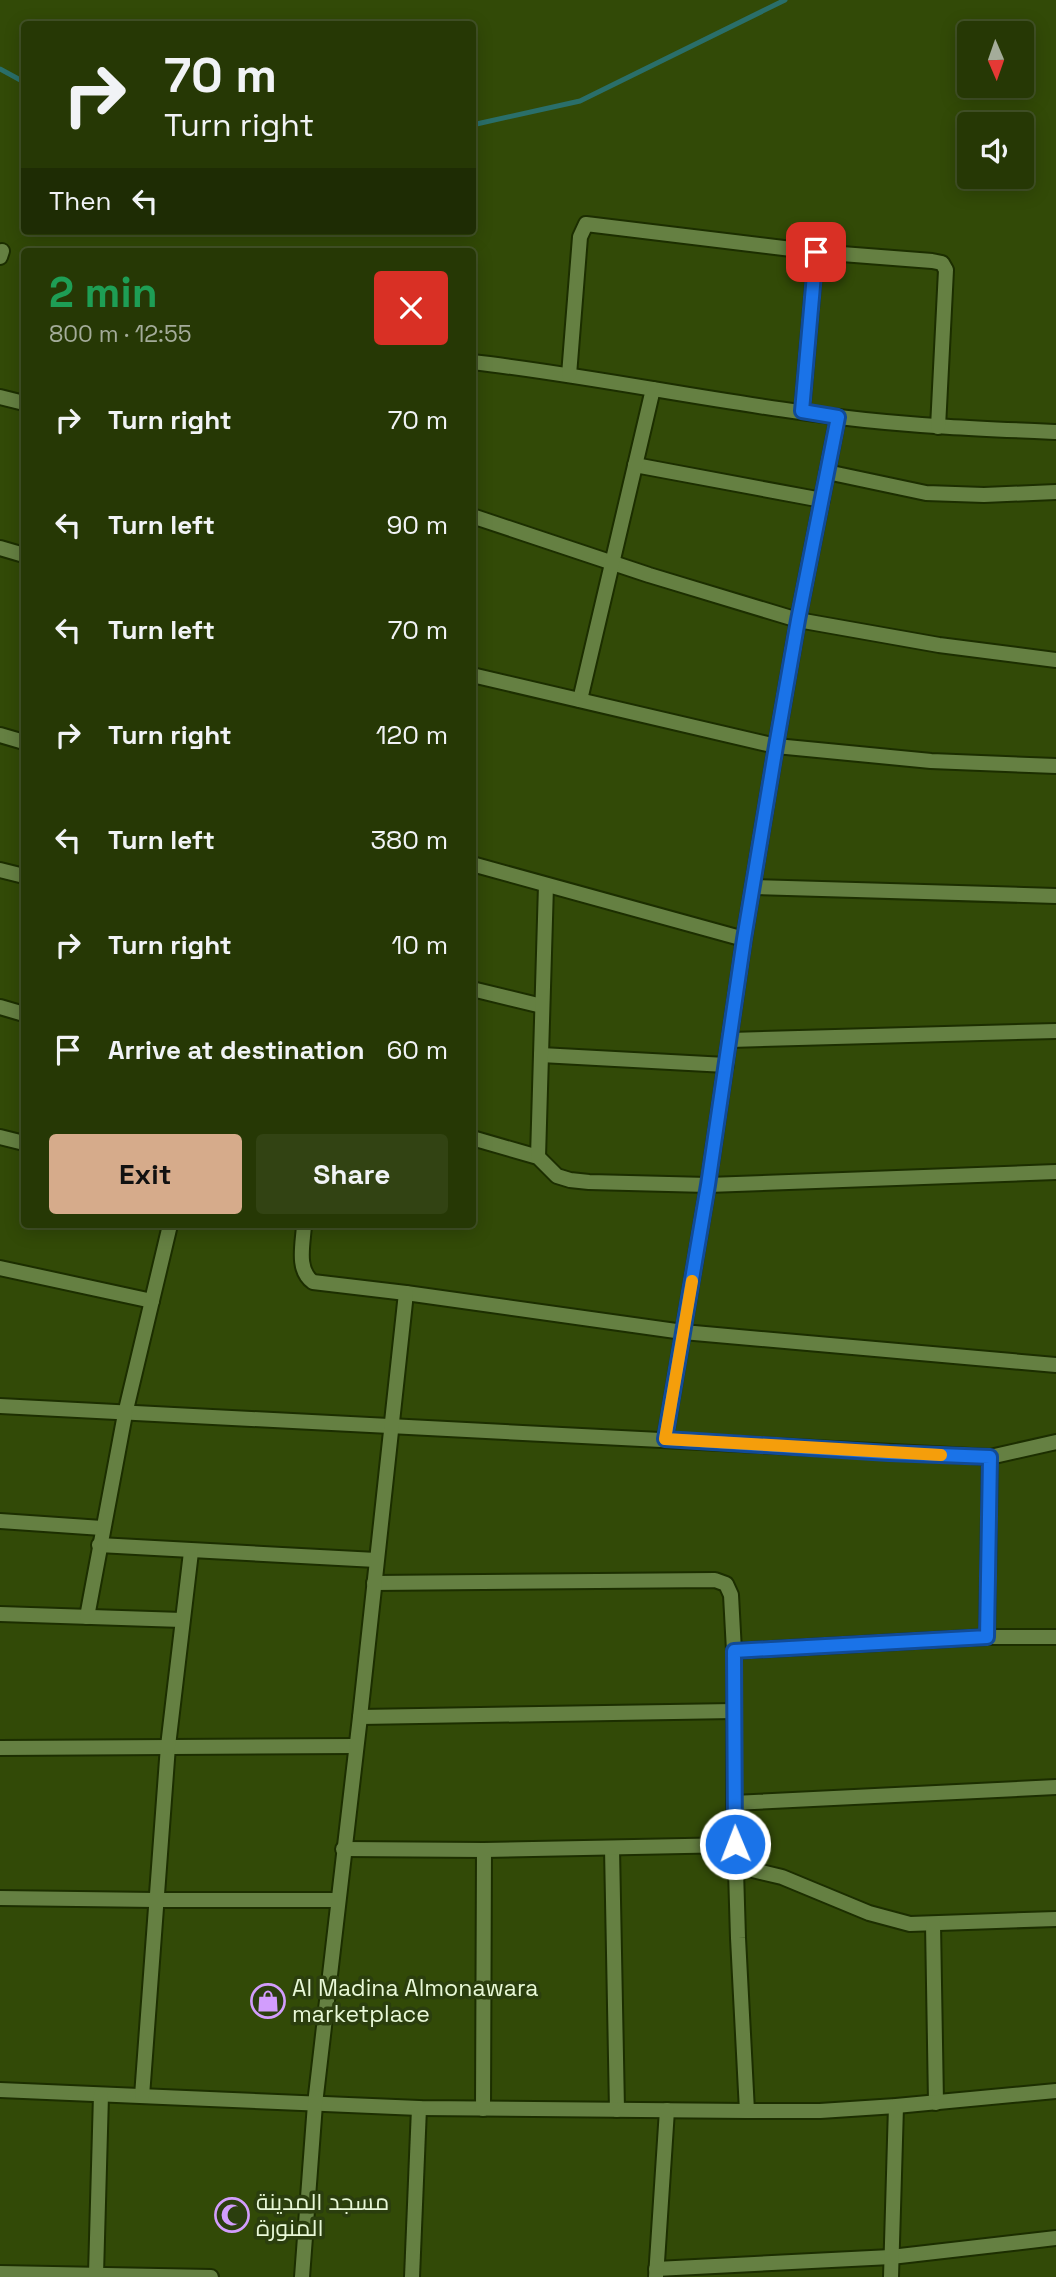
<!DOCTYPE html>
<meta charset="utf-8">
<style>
:root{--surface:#263805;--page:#324313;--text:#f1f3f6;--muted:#a4ac9a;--line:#425227;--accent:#d6ab8b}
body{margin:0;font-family:"Space Grotesk",Cairo,sans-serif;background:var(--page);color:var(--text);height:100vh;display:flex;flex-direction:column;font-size:26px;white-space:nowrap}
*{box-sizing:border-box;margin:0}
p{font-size:23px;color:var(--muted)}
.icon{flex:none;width:38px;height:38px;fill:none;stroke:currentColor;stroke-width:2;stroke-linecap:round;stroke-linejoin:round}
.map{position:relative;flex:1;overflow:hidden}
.sheet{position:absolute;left:21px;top:248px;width:455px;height:980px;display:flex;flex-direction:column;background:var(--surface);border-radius:7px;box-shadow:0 4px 18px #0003,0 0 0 2px var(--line)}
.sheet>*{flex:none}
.banner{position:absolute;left:21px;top:21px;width:455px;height:214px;border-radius:7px;box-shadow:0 4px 18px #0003,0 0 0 2px var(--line);background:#263805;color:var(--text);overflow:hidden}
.needle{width:46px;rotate:178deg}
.tools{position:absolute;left:957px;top:21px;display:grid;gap:14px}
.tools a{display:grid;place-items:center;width:77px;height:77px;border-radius:7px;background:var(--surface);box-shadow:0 4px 18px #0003,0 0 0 2px var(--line);font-size:35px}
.pin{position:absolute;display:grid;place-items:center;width:60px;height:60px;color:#fff;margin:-30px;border-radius:14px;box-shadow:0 4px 10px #0006}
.me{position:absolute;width:77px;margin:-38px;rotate:359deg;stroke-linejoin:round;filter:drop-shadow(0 0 5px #0008)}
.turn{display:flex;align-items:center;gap:24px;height:147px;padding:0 28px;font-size:32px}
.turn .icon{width:91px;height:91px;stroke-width:2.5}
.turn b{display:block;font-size:49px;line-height:60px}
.then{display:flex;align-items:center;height:66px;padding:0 28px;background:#0003;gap:14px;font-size:26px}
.round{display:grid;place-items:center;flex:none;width:74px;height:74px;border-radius:7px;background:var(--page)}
.head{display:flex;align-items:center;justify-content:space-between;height:119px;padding:0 28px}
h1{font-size:42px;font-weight:700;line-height:52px;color:#1e9e55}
.primary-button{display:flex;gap:14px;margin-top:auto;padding:14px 28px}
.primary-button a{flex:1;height:80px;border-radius:7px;background:var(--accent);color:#111;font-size:28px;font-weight:700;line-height:80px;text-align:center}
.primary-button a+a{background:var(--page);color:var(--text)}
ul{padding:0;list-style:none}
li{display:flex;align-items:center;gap:21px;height:105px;padding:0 28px}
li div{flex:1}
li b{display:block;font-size:26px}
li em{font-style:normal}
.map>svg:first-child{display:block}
</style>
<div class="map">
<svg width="1056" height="2277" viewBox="0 0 1056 2277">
<rect width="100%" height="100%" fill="#324a07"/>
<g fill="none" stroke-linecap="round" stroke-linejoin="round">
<g stroke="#2a6f6a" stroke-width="5">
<polyline points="0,69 24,82"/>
<polyline points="472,125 580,101 785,0"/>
</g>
<g stroke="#1c2e00" stroke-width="18">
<g id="minor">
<polyline points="0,257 2,251"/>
<path d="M472 362C595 376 717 403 839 417 911 426 984 429 1056 432"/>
<polyline points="569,375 580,237 586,224 816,252 932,261 942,263 946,270 938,427"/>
<polyline points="0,397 24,403"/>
<polyline points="802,411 816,252"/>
<polyline points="635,465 822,500"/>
<polyline points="827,472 926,493 984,495 1056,492"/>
<polyline points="472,516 649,575 798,620 939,645 1056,660"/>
<polyline points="0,548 24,555"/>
<polyline points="472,675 776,746 931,761 1056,766"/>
<polyline points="580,700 653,389"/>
<polyline points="0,735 24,742"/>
<polyline points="472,864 744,939"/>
<polyline points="0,870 24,876"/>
<polyline points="753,887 1056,896"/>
<polyline points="472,989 542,1006"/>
<polyline points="0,1007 24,1014"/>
<polyline points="730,1040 1056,1031"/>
<polyline points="541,1055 726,1065"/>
<polyline points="0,1137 24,1143"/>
<polyline points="472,1138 538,1157 557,1176 570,1180 589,1182 708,1185 1056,1172"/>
<polyline points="538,1157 546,885"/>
<path d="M304 1225C303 1244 296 1270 313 1282L406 1293 683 1332 1056 1365"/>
<polyline points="0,1268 152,1301"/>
<polyline points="0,1406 990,1457 1056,1442"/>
<polyline points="665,1439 708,1185 744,939 776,746 798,620 838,417"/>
<polyline points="0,1521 102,1528"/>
<polyline points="99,1545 376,1560"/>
<polyline points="374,1583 715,1580 726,1584 731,1595 734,1651 734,1803 738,1938 747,2111"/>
<polyline points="0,1614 182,1620"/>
<polyline points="87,1617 125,1414 170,1225"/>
<polyline points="987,1637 990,1457"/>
<polyline points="734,1651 987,1637 1056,1637"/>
<polyline points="360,1717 734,1711"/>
<polyline points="0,1748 355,1746"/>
<polyline points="734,1803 1056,1787"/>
<polyline points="612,1848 617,2110"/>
<polyline points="343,1849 484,1850 735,1845"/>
<polyline points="736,1866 782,1877 869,1913 910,1924 1056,1919"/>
<polyline points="0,1898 155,1900 337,1900"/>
<polyline points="933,1924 936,2103"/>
<polyline points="0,2090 419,2108 747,2111 820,2111 896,2106 1056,2091"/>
<polyline points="142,2096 168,1746 191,1552"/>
<polyline points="483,2109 484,1850"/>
<polyline points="656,2269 891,2257 1056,2238"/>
<polyline points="0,2273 211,2277"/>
<polyline points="96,2274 101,2095"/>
<polyline points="302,2277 315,2104 360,1717 406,1293"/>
<polyline points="412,2277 419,2108"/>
<polyline points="656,2277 667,2110"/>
<polyline points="891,2277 896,2106"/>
</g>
</g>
<use href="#minor" stroke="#658042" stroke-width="14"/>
</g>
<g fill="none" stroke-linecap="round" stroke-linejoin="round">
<g stroke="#114b97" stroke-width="18">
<polyline id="route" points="735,1844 734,1651 987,1637 990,1457 889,1453 665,1439 708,1185 744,939 776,746 798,620 838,417 802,411 816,252"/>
</g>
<use href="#route" stroke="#1a73e8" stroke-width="12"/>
<polyline stroke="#f59e0b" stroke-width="12" points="692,1281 665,1439 941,1455"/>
</g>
<defs>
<g id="shop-ring" transform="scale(1.75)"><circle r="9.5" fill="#2b3e0e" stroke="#d29dfd" stroke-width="1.5"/><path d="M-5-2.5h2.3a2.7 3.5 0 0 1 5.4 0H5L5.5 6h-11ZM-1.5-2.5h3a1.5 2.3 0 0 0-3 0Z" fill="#d29dfd"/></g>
<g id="mosque-ring" transform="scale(1.75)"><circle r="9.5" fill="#2b3e0e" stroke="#d29dfd" stroke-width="1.5"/><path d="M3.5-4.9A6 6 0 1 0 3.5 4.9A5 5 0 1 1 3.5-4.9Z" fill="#d29dfd"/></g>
</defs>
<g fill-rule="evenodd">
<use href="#shop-ring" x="268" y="2001"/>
<use href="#mosque-ring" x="232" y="2215"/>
</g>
<g text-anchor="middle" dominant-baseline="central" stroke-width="7" stroke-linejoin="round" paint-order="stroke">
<g font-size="23" fill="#e8f8d7" stroke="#2b3e0e" text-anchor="start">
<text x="292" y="1988">Al Madina Almonawara<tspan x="292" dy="26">marketplace</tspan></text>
<text x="256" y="2202">مسجد المدينة<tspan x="256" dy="26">المنورة</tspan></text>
</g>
</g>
</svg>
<div class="tools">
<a><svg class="needle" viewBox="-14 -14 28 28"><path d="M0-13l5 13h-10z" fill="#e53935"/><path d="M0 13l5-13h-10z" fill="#a4ac9a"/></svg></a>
<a><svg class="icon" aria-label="sound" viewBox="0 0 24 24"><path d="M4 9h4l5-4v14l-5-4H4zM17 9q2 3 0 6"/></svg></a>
</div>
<div class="pin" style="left:816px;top:252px;background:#d93025"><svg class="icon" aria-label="arrive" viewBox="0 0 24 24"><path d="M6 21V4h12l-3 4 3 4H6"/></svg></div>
<svg class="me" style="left:735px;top:1844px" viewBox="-20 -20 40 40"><circle r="17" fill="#1a73e8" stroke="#fff" stroke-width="3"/><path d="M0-11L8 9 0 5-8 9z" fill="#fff"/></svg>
<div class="banner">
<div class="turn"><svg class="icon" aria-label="right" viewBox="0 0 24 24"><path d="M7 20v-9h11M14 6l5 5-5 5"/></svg><div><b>70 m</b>Turn right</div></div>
<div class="then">Then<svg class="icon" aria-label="left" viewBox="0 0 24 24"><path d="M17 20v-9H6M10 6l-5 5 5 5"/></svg></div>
</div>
<section class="sheet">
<div class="head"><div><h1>2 min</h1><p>800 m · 12:55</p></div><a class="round" style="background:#d93025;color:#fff"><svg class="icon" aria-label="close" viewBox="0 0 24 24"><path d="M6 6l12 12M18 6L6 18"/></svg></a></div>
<ul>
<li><svg class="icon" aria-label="right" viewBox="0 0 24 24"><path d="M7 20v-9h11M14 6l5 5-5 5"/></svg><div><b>Turn right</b></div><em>70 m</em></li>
<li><svg class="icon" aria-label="left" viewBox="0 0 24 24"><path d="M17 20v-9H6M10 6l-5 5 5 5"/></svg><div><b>Turn left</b></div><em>90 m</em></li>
<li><svg class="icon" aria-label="left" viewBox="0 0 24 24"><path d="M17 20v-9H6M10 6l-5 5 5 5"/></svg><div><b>Turn left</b></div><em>70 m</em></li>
<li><svg class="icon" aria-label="right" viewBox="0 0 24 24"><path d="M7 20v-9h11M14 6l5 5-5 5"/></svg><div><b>Turn right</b></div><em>120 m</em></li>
<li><svg class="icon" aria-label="left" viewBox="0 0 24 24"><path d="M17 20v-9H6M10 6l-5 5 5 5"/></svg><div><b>Turn left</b></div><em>380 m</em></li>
<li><svg class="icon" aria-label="right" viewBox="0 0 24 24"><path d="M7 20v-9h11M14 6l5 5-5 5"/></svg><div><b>Turn right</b></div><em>10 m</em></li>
<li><svg class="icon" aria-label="arrive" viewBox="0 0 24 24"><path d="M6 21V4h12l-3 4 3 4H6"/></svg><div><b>Arrive at destination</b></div><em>60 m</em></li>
</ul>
<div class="primary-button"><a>Exit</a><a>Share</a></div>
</section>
</div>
